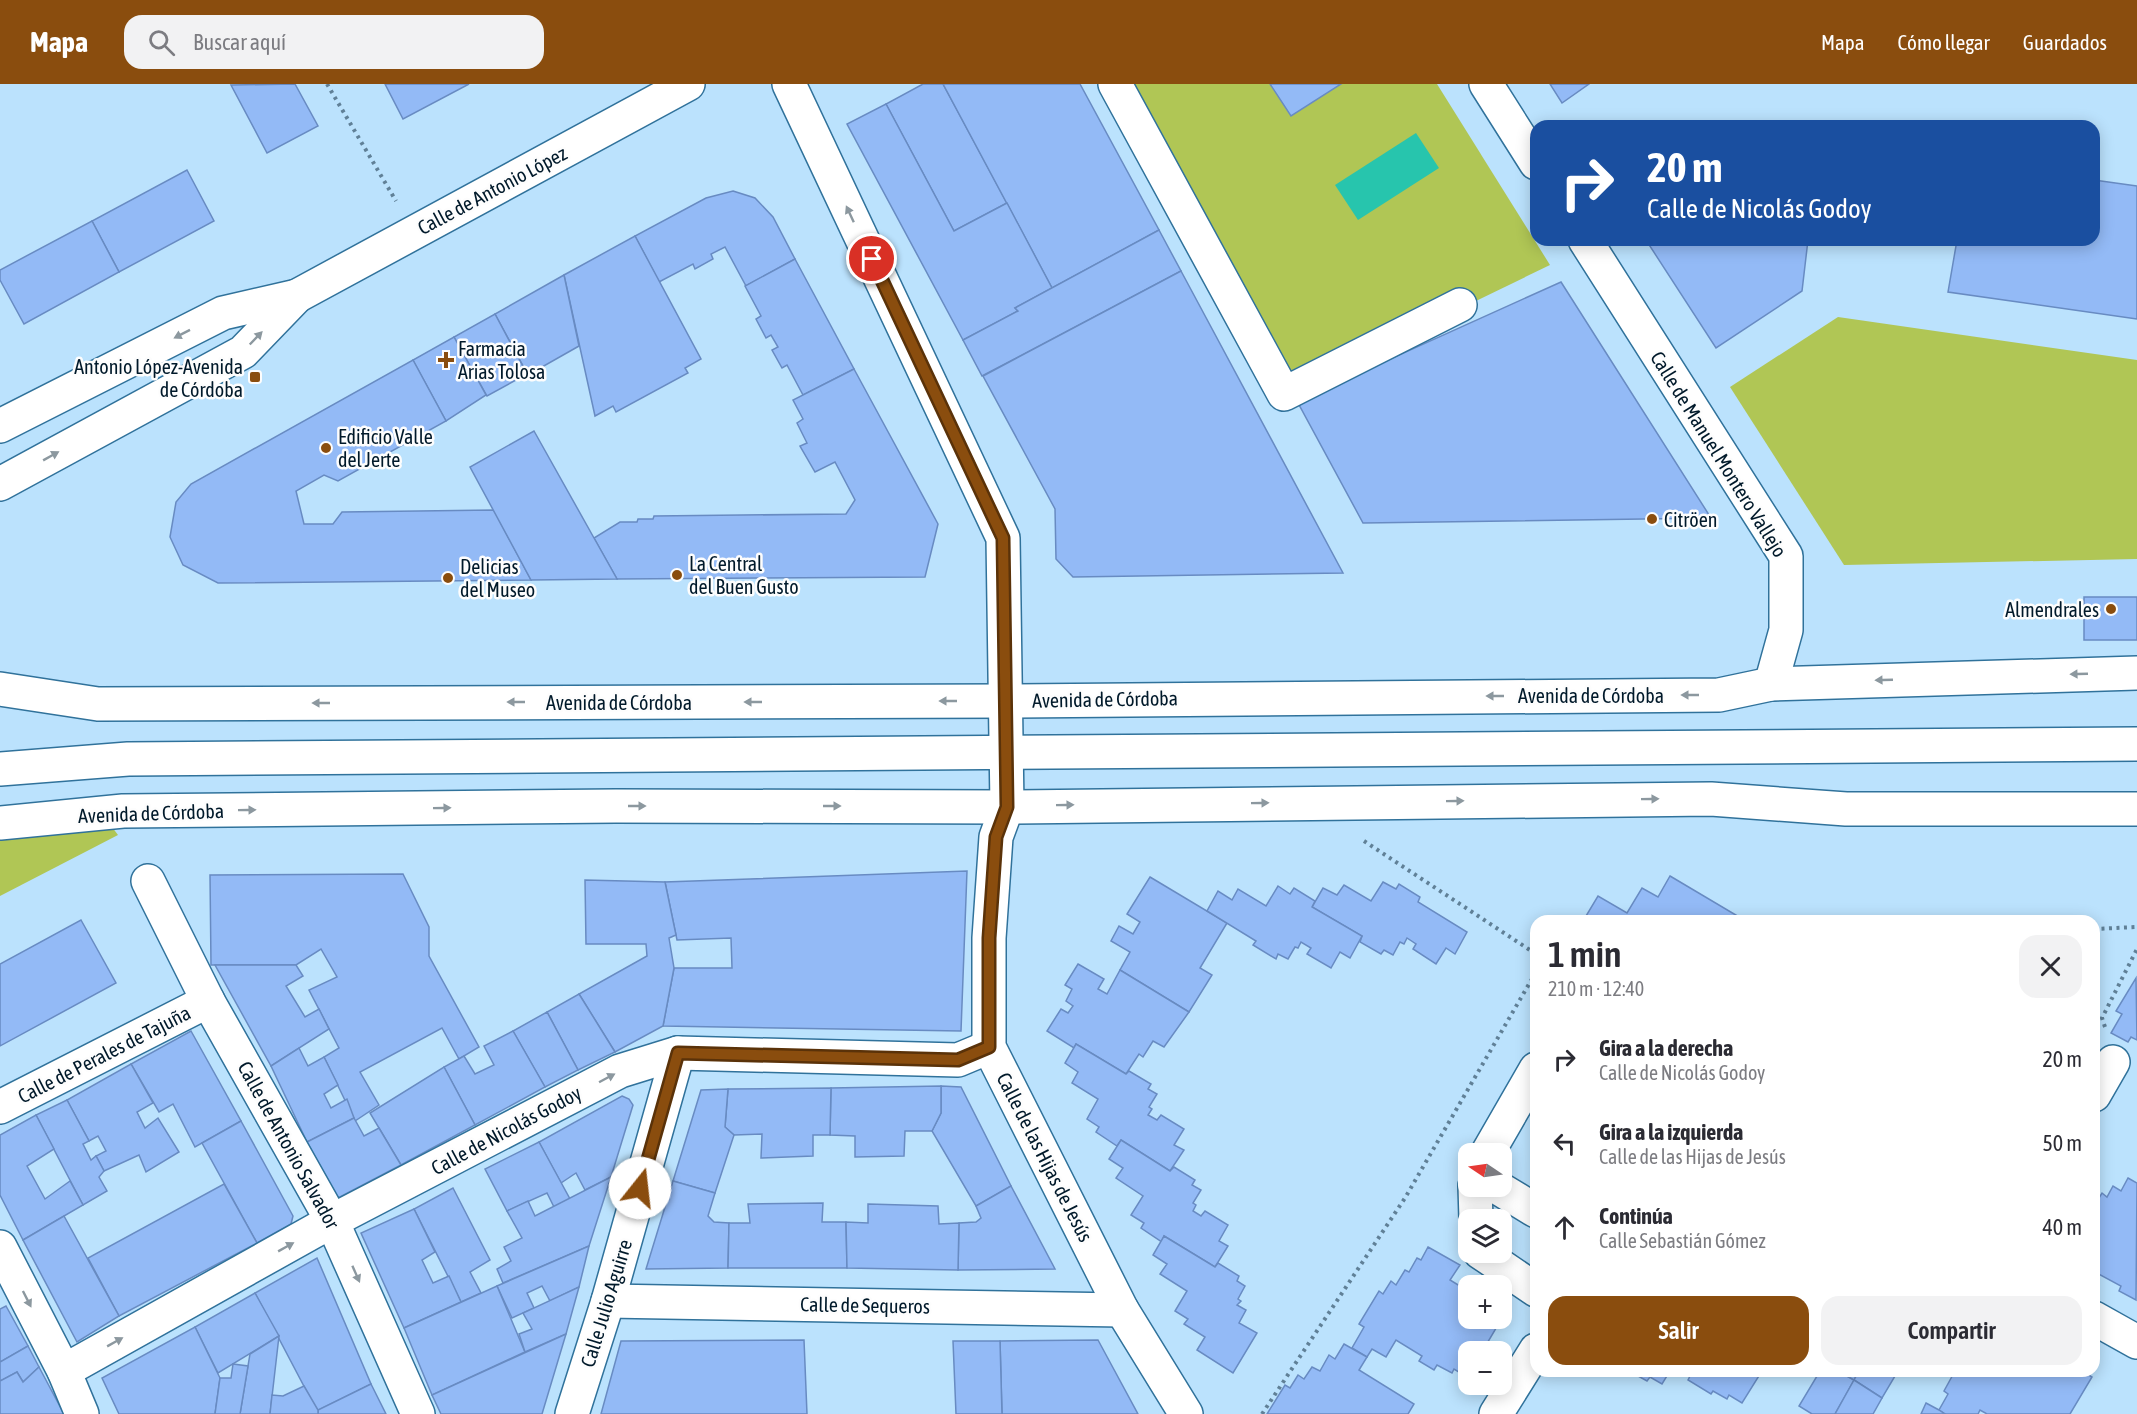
<!DOCTYPE html>
<html lang="es">
<meta charset="utf-8">
<style>
:root{--surface:#fff;--page:#f2f2f3;--text:#2b2b33;--muted:#7c7c81;--accent:#8a4d0e}
body{margin:0;font-family:"Asap Condensed",sans-serif;background:var(--page);color:var(--text);height:100vh;display:flex;flex-direction:column;font-size:22px;white-space:nowrap}
*{box-sizing:border-box;margin:0}
p{font-size:20px;color:var(--muted)}
.icon{flex:none;width:33px;height:33px;fill:none;stroke:currentColor;stroke-width:2;stroke-linecap:round;stroke-linejoin:round}
.map{position:relative;flex:1;overflow:hidden}
.drawer{position:absolute;left:1530px;top:831px;width:570px;height:462px;display:flex;flex-direction:column;background:var(--surface);border-radius:18px;box-shadow:0 3px 15px #0003}
.drawer>*{flex:none}
.guide{position:absolute;left:1530px;top:36px;width:570px;height:126px;border-radius:18px;box-shadow:0 3px 15px #0003;background:#1a4fa0;color:#fff;overflow:hidden}
.needle{width:39px;rotate:283deg}
.tools{position:absolute;left:1458px;top:1059px;display:grid;gap:12px}
.tools a{display:grid;place-items:center;width:54px;height:54px;border-radius:12px;background:var(--surface);box-shadow:0 3px 15px #0003;font-size:30px}
.pin{position:absolute;display:grid;place-items:center;width:51px;height:51px;color:#fff;margin:-26px;border:3px solid #fff;border-radius:50%;box-shadow:0 2px 6px #0007}
.me{position:absolute;width:66px;margin:-33px;rotate:16deg;stroke-linejoin:round;filter:drop-shadow(0 0 4px #0008)}
.turn{display:flex;align-items:center;gap:21px;height:126px;padding:0 18px;font-size:27px}
.turn .icon{width:78px;height:78px;stroke-width:2.5}
.turn b{display:block;font-size:42px;line-height:51px}
.round{display:grid;place-items:center;flex:none;width:63px;height:63px;border-radius:18px;background:var(--page)}
.overview{display:flex;align-items:center;justify-content:space-between;height:102px;padding:0 18px}
h1{font-size:36px;font-weight:600;line-height:45px}
.button{display:flex;gap:12px;margin-top:auto;padding:12px 18px}
.button a{flex:1;height:69px;border-radius:18px;background:var(--accent);color:#fff;font-size:24px;font-weight:600;line-height:69px;text-align:center}
.button a+a{background:var(--page);color:var(--text)}
ul{padding:0;list-style:none}
li{display:flex;align-items:center;gap:18px;height:84px;padding:0 18px}
li div{flex:1}
li b{display:block;font-size:22px}
li em{font-style:normal}
header{display:flex;align-items:center;gap:36px;box-sizing:border-box;height:84px;padding:0 30px;background:var(--accent);color:#fff}
header strong{font-size:28px}
nav{display:flex;gap:33px;margin-inline-start:auto;font-size:21px}
.search{width:420px;height:54px;background:var(--page);display:flex;align-items:center;gap:15px;box-sizing:border-box;padding:0 21px;border-radius:18px;color:var(--muted);font-size:22px}
.map>svg:first-child{display:block}
</style>
<header>
<strong>Mapa</strong>
<div class="search"><svg class="icon" aria-label="search" viewBox="0 0 24 24"><circle cx="10" cy="10" r="6"/><path d="M15 15l6 6"/></svg>Buscar aquí</div>
<nav><a>Mapa</a><a>Cómo llegar</a><a>Guardados</a></nav>
</header>
<div class="map">
<svg width="2137" height="1330" viewBox="0 0 2137 1330">
<rect width="100%" height="100%" fill="#bbe2fd"/>
<g fill="#b0c655">
<polygon points="1127,0 1437,0 1550,181 1284,310"/>
<polygon points="1838,233 2137,276 2137,475 1844,481 1730,303"/>
<polygon points="112,743 118,751 0,812 0,754"/>
</g>
<polygon fill="#27c5ad" points="1416,49 1439,84 1358,136 1335,101"/>
<g fill="#93baf6" stroke="#688bc2" stroke-width="1.5">
<polygon points="295,0 318,42 267,69 231,1"/>
<polygon points="385,0 469,0 403,35"/>
<polygon points="923,0 943,0 1007,119 954,147 886,20"/>
<polygon points="943,0 1080,0 1159,146 1052,204"/>
<polygon points="1270,0 1341,0 1291,32"/>
<polygon points="1550,0 1589,0 1562,19"/>
<polygon points="886,20 954,147 1007,119 1052,204 1015,224 1018,227 963,256 847,40"/>
<polygon points="187,86 214,137 119,188 92,137"/>
<polygon points="2094,96 2137,102 2137,235 1948,208 1957,156 2094,156"/>
<polygon points="733,107 755,114 773,133 795,175 746,202 725,163 711,170 713,175 695,185 693,180 659,198 635,152 706,114"/>
<polygon points="92,137 119,188 24,240 0,196 0,186"/>
<polygon points="1159,146 1181,187 982,292 963,256 1018,227 1015,224"/>
<polygon points="635,152 701,275 685,284 688,289 616,328 613,322 595,332 564,191"/>
<polygon points="1646,156 1808,156 1802,207 1716,264"/>
<polygon points="795,175 854,285 803,311 787,281 782,284 772,266 778,263 771,251 766,254 756,235 761,232 745,202"/>
<polygon points="1181,187 1343,489 1073,493 1056,475 1055,425 983,292"/>
<polygon points="564,191 579,262 528,291 495,230"/>
<polygon points="1561,198 1711,434 1363,439 1297,317"/>
<polygon points="495,230 527,290 487,312 454,253"/>
<polygon points="454,253 486,311 446,337 413,276"/>
<polygon points="413,276 446,337 338,397 324,391 296,407 304,440 333,440 342,428 494,426 531,496 218,499 183,481 170,453 176,418 191,400"/>
<polygon points="854,285 938,440 925,493 617,495 594,454 620,438 637,438 638,435 653,435 654,432 846,430 855,416 835,378 815,388 800,362 807,359 797,339 803,335 793,316"/>
<polygon points="534,347 594,454 617,495 531,496 470,383"/>
<rect x="2084" y="513" width="53" height="43"/>
<polygon points="967,787 961,947 663,942 674,884 732,884 731,854 677,856 665,798"/>
<polygon points="403,790 429,843 429,872 479,963 459,975 442,944 360,988 379,1021 355,1037 324,973 339,964 309,906 337,893 321,865 296,881 211,881 210,791"/>
<polygon points="1670,792 1746,837 1583,837 1598,812 1627,829 1642,804 1658,813"/>
<polygon points="1150,793 1227,839 1200,884 1212,891 1189,928 1120,886 1130,868 1111,857 1119,842 1133,850 1140,838 1127,830"/>
<polygon points="585,796 665,798 676,851 669,854 674,884 663,942 615,968 579,910 647,872 646,860 586,860"/>
<polygon points="1383,798 1396,805 1399,800 1420,813 1418,818 1467,848 1455,870 1446,864 1436,880 1413,865 1416,860 1407,854 1404,860 1400,858 1393,871 1384,866 1381,870 1360,858 1362,852 1312,823 1323,804 1337,811 1344,801 1371,817"/>
<polygon points="1278,802 1290,810 1294,804 1315,817 1312,823 1362,852 1350,874 1340,868 1331,884 1307,870 1311,864 1301,858 1298,864 1295,863 1288,875 1278,870 1276,875 1253,861 1256,857 1207,827 1218,807 1232,816 1238,805 1266,822"/>
<polygon points="81,836 116,899 0,962 0,880"/>
<polygon points="1078,880 1104,895 1098,905 1107,910 1120,886 1189,928 1164,963 1153,957 1143,973 1139,970 1126,990 1076,960 1074,964 1047,947 1061,925 1068,929 1073,922 1066,917 1072,905 1065,901"/>
<polygon points="215,881 296,881 303,892 286,902 305,933 319,925 329,945 271,982"/>
<polygon points="2136,894 2137,956 2131,953 2128,958 2111,949 2122,930 2116,927"/>
<polygon points="579,910 615,968 578,986 547,928"/>
<polygon points="547,928 578,986 545,1003 513,947"/>
<polygon points="191,947 241,1037 195,1063 173,1020 159,1028 131,980"/>
<polygon points="513,947 545,1003 475,1041 444,983 464,972 475,990 494,981 484,962"/>
<polygon points="1076,960 1126,990 1129,987 1151,1000 1148,1005 1157,1010 1149,1023 1152,1025 1148,1031 1157,1036 1161,1031 1184,1045 1174,1061 1184,1066 1170,1087 1121,1056 1117,1062 1096,1048 1099,1043 1087,1035 1098,1015 1072,999 1078,988 1065,979"/>
<polygon points="299,964 308,982 324,973 338,1001 324,1010 331,1024 347,1015 354,1034 307,1058 271,982"/>
<polygon points="131,980 153,1019 137,1028 145,1044 158,1034 179,1068 146,1088 139,1071 104,1087 96,1072 106,1067 98,1052 89,1057 67,1016"/>
<polygon points="444,983 475,1041 401,1081 370,1029"/>
<polygon points="941,1002 961,1003 1011,1102 976,1122 932,1047 941,1029"/>
<polygon points="941,1002 941,1029 932,1047 905,1047 904,1072 855,1073 855,1052 830,1051 831,1004"/>
<polygon points="831,1004 830,1051 813,1051 813,1072 761,1074 762,1050 734,1051 725,1043 728,1005"/>
<polygon points="728,1005 725,1043 734,1051 715,1109 673,1097 701,1006"/>
<polygon points="622,1012 629,1015 633,1021 611,1093 585,1106 576,1089 561,1099 539,1058"/>
<polygon points="67,1016 89,1057 83,1060 91,1076 96,1072 104,1087 99,1093 107,1107 83,1121 36,1031"/>
<polygon points="36,1031 54,1065 27,1082 45,1115 70,1097 83,1121 23,1156 0,1111 0,1051"/>
<polygon points="354,1034 364,1052 379,1044 401,1081 338,1114 307,1058"/>
<polygon points="241,1037 293,1132 291,1140 257,1159 202,1059"/>
<polygon points="1121,1056 1170,1087 1174,1083 1195,1096 1192,1101 1201,1106 1193,1119 1196,1121 1193,1127 1201,1132 1205,1127 1228,1141 1219,1157 1228,1162 1215,1183 1164,1152 1162,1158 1141,1144 1144,1139 1131,1131 1143,1112 1116,1094 1123,1084 1109,1075"/>
<polygon points="539,1058 570,1115 554,1123 547,1109 507,1127 485,1085"/>
<polygon points="611,1093 589,1162 503,1199 497,1185 511,1177 504,1163 522,1154 507,1127 528,1117 535,1132"/>
<polygon points="2128,1094 2137,1099 2136,1216 2119,1207 2121,1202 2095,1188 2094,1190 2094,1122 2102,1109 2107,1113 2113,1102 2121,1107"/>
<polygon points="673,1097 715,1109 708,1132 714,1138 729,1139 728,1184 646,1185"/>
<polygon points="224,1100 257,1159 119,1232 88,1174"/>
<polygon points="1011,1102 1055,1185 958,1186 959,1139 976,1138 981,1134 976,1122"/>
<polygon points="453,1104 490,1176 470,1188 481,1209 461,1218 414,1125"/>
<polygon points="823,1119 822,1138 846,1138 847,1184 728,1184 729,1139 750,1139 748,1120"/>
<polygon points="868,1120 938,1122 939,1140 959,1139 958,1186 847,1184 846,1138 868,1139"/>
<polygon points="414,1125 435,1168 422,1176 433,1199 449,1192 461,1218 404,1244 361,1149"/>
<polygon points="64,1132 119,1232 77,1258 23,1156"/>
<polygon points="1164,1152 1215,1183 1218,1179 1239,1192 1237,1197 1245,1202 1238,1215 1241,1217 1237,1221 1246,1226 1239,1239 1257,1249 1233,1289 1197,1266 1205,1253 1184,1240 1188,1235 1175,1227 1187,1207 1160,1190 1167,1180 1153,1171"/>
<polygon points="589,1162 579,1203 550,1217 542,1202 527,1209 534,1224 512,1234 497,1202"/>
<polygon points="1428,1163 1460,1181 1450,1196 1468,1207 1468,1234 1502,1234 1502,1227 1505,1229 1482,1268 1468,1268 1467,1293 1454,1285 1452,1289 1437,1281 1434,1286 1419,1277 1422,1272 1396,1256 1386,1273 1372,1265 1367,1273 1352,1264 1364,1243 1359,1240 1379,1207 1383,1210 1391,1197 1396,1201 1405,1186 1409,1188 1417,1174 1421,1176"/>
<polygon points="317,1174 371,1300 317,1327 255,1209"/>
<polygon points="497,1202 525,1268 432,1311 404,1244"/>
<polygon points="579,1203 566,1250 525,1268 519,1250 532,1245 523,1229"/>
<polygon points="255,1209 279,1252 218,1289 195,1243"/>
<polygon points="6,1222 28,1262 0,1278 0,1225"/>
<polygon points="195,1243 220,1294 215,1330 119,1330 102,1294"/>
<polygon points="566,1250 542,1330 441,1330 432,1311"/>
<polygon points="279,1252 270,1330 240,1330 250,1270"/>
<polygon points="804,1256 807,1330 601,1330 621,1257"/>
<polygon points="1098,1256 1138,1330 1002,1330 1000,1257"/>
<polygon points="953,1257 1000,1257 1002,1330 956,1330"/>
<polygon points="1344,1260 1367,1273 1359,1286 1414,1320 1408,1330 1267,1330 1285,1301 1290,1304 1298,1291 1304,1295 1312,1283 1320,1287 1329,1271 1335,1275"/>
<polygon points="28,1262 39,1283 23,1298 17,1288 0,1297 0,1278"/>
<polygon points="233,1280 248,1282 240,1330 215,1330 220,1294 231,1294"/>
<polygon points="39,1283 64,1330 0,1330 0,1297 17,1288 23,1298"/>
<polygon points="1629,1287 1670,1287 1662,1300 1650,1293 1647,1297"/>
<polygon points="1681,1287 1762,1287 1742,1319 1729,1311 1727,1315 1713,1307 1711,1310 1688,1296 1690,1292"/>
<polygon points="1820,1287 1838,1287 1854,1296 1835,1330 1812,1330 1799,1322"/>
<polygon points="1838,1287 1859,1287 1854,1296"/>
<polygon points="1859,1287 1898,1287 1882,1314 1854,1296"/>
<polygon points="1955,1287 2082,1287 2092,1293 2070,1330 1987,1330 1980,1326 1978,1330 1945,1330 1939,1326 1948,1310 1944,1307"/>
<polygon points="1854,1296 1882,1314 1873,1330 1835,1330"/>
<polygon points="371,1300 386,1330 318,1330 318,1326"/>
<polygon points="304,1302 318,1326 318,1330 270,1330 272,1311 283,1312"/>
<polygon points="1926,1319 1939,1326 1945,1330 1921,1330"/>
</g>
<g fill="none" stroke-linecap="round" stroke-linejoin="round">
<g stroke="#30729b" stroke-width="36">
<g id="minor">
<polyline points="789,0 1003,454 1007,723 996,753 989,854 989,963 1122,1226 1186,1330"/>
<polyline points="1115,0 1284,310 1460,221"/>
<polyline points="1486,0 1536,79"/>
<polyline points="1585,156 1786,472 1786,546 1771,600"/>
<polyline points="0,342 223,229 297,212 688,0"/>
<polyline points="0,400 243,268 297,212"/>
<polyline points="0,685 128,675 2137,660"/>
<polyline points="148,797 208,917 332,1137 418,1330"/>
<polyline points="2094,1011 2113,978"/>
<polyline points="0,1023 208,917"/>
<polyline points="1487,1070 1536,985"/>
<polyline points="1475,1102 1476,1136"/>
<polyline points="1495,1102 1536,1127"/>
<polyline points="0,1163 64,1287 82,1330"/>
<polyline points="1480,1168 1536,1206"/>
<polyline points="608,1217 1122,1226"/>
<polyline points="2094,1234 2137,1258"/>
<polyline points="64,1287 332,1137 620,987 678,969 958,976 989,963"/>
<polyline points="572,1330 608,1217 678,969"/>
<polyline points="1496,1330 1536,1266"/>
</g>
</g>
<g stroke="#30729b" stroke-width="36">
<g id="major">
<polyline points="0,605 98,620 1006,617 1719,611 1771,600 2137,589"/>
<polyline points="0,739 123,727 616,722 1007,723 1711,715 1846,725 2137,725"/>
</g>
</g>
<g stroke="#608097" stroke-width="4" stroke-dasharray="3 4.5" stroke-linecap="butt">
<polyline points="327,0 396,117"/>
<polyline points="1364,757 1536,870"/>
<polyline points="2094,845 2137,843"/>
<polyline points="2105,943 2102,934 2137,865"/>
<polyline points="1262,1330 1405,1114 1536,888"/>
</g>
<use href="#minor" stroke="#fff" stroke-width="33"/>
<use href="#major" stroke="#fff" stroke-width="33"/>
</g>
<defs><path id="oneway-solid" d="M-6-.8H1V-3.2L6.5 0L1 3.2V.8H-6Z" transform="scale(1.5)"/></defs>
<g fill="#8c989f">
<use href="#oneway-solid" transform="translate(850 130) rotate(-115)"/>
<use href="#oneway-solid" transform="translate(182 250) rotate(153)"/>
<use href="#oneway-solid" transform="translate(256 254) rotate(-46)"/>
<use href="#oneway-solid" transform="translate(51 372) rotate(-29)"/>
<use href="#oneway-solid" transform="translate(2079 590) rotate(178)"/>
<use href="#oneway-solid" transform="translate(1884 596) rotate(178)"/>
<use href="#oneway-solid" transform="translate(1690 611) rotate(180)"/>
<use href="#oneway-solid" transform="translate(1495 612) rotate(180)"/>
<use href="#oneway-solid" transform="translate(948 617) rotate(180)"/>
<use href="#oneway-solid" transform="translate(516 618) rotate(180)"/>
<use href="#oneway-solid" transform="translate(753 618) rotate(180)"/>
<use href="#oneway-solid" transform="translate(321 619) rotate(180)"/>
<use href="#oneway-solid" transform="translate(1650 715) rotate(-1)"/>
<use href="#oneway-solid" transform="translate(1455 717) rotate(-1)"/>
<use href="#oneway-solid" transform="translate(1260 719) rotate(-1)"/>
<use href="#oneway-solid" transform="translate(1065 721) rotate(-1)"/>
<use href="#oneway-solid" transform="translate(637 722)"/>
<use href="#oneway-solid" transform="translate(832 722)"/>
<use href="#oneway-solid" transform="translate(442 724) rotate(-1)"/>
<use href="#oneway-solid" transform="translate(247 726) rotate(-1)"/>
<use href="#oneway-solid" transform="translate(607 994) rotate(-28)"/>
<use href="#oneway-solid" transform="translate(286 1163) rotate(-29)"/>
<use href="#oneway-solid" transform="translate(356 1190) rotate(66)"/>
<use href="#oneway-solid" transform="translate(27 1215) rotate(63)"/>
<use href="#oneway-solid" transform="translate(115 1258) rotate(-29)"/>
</g>
<g fill="none" stroke-linecap="round" stroke-linejoin="round">
<g stroke="#5a3209" stroke-width="15">
<polyline id="route" points="640,1104 678,969 958,976 989,963 989,854 996,753 1007,723 1003,454 872,175"/>
</g>
<use href="#route" stroke="#8a4d0e" stroke-width="10"/>
</g>
<g fill="#8a4d0e" stroke="#fdfdfd" stroke-width="2">
<path d="M443 267h6v6h6v6h-6v6h-6v-6h-6v-6h6z"/>
<rect x="249" y="287" width="12" height="12" rx="3"/>
<circle cx="326" cy="364" r="6"/>
<circle cx="1652" cy="435" r="6"/>
<circle cx="677" cy="491" r="6"/>
<circle cx="448" cy="494" r="6"/>
<circle cx="2111" cy="525" r="6"/>
</g>
<g text-anchor="middle" dominant-baseline="central" stroke-width="5" stroke-linejoin="round" paint-order="stroke">
<g font-size="20" fill="#00192a" stroke="#fdfdfd">
<text transform="translate(492 106) rotate(-28)">Calle de Antonio López</text>
<text transform="translate(1719 370) rotate(58)">Calle de Manuel Montero Vallejo</text>
<text x="1591" y="611">Avenida de Córdoba</text>
<text transform="translate(1105 615) rotate(-1)">Avenida de Córdoba</text>
<text x="619" y="618">Avenida de Córdoba</text>
<text transform="translate(151 729) rotate(-2)">Avenida de Córdoba</text>
<text transform="translate(104 970) rotate(-27)">Calle de Perales de Tajuña</text>
<text transform="translate(506 1046) rotate(-28)">Calle de Nicolás Godoy</text>
<text transform="translate(289 1061) rotate(61)">Calle de Antonio Salvador</text>
<text transform="translate(1045 1073) rotate(63)">Calle de las Hijas de Jesús</text>
<text transform="translate(606 1219) rotate(-73)">Calle Julio Aguirre</text>
<text transform="translate(865 1221) rotate(1)">Calle de Sequeros</text>
</g>
<g font-size="20" fill="#00192a" stroke="#fdfdfd" text-anchor="start">
<text x="458" y="264">Farmacia<tspan x="458" dy="23">Arias Tolosa</tspan></text>
<text x="243" y="282" text-anchor="end">Antonio López-Avenida<tspan x="243" dy="23">de Córdoba</tspan></text>
<text x="338" y="352">Edificio Valle<tspan x="338" dy="23">del Jerte</tspan></text>
<text x="1664" y="435">Citröen</text>
<text x="689" y="479">La Central<tspan x="689" dy="23">del Buen Gusto</tspan></text>
<text x="460" y="482">Delicias<tspan x="460" dy="23">del Museo</tspan></text>
<text x="2099" y="525" text-anchor="end">Almendrales</text>
</g>
</g>
</svg>
<div class="tools">
<a><svg class="needle" viewBox="-14 -14 28 28"><path d="M0-13l5 13h-10z" fill="#e53935"/><path d="M0 13l5-13h-10z" fill="#7c7c81"/></svg></a>
<a><svg class="icon" aria-label="layers" viewBox="0 0 24 24"><path d="M12 4l9 5-9 5-9-5zM3 14l9 5 9-5"/></svg></a>
<a>+</a>
<a>−</a>
</div>
<div class="pin" style="left:872px;top:175px;background:#d93025"><svg class="icon" aria-label="arrive" viewBox="0 0 24 24"><path d="M6 21V4h12l-3 4 3 4H6"/></svg></div>
<svg class="me" style="left:640px;top:1104px" viewBox="-20 -20 40 40"><circle r="19" fill="#fff"/><path d="M0-13L10 11 0 6-10 11z" fill="#8a4d0e"/></svg>
<div class="guide">
<div class="turn"><svg class="icon" aria-label="right" viewBox="0 0 24 24"><path d="M7 20v-9h11M14 6l5 5-5 5"/></svg><div><b>20 m</b>Calle de Nicolás Godoy</div></div>
</div>
<section class="drawer">
<div class="overview"><div><h1>1 min</h1><p>210 m · 12:40</p></div><a class="round"><svg class="icon" aria-label="close" viewBox="0 0 24 24"><path d="M6 6l12 12M18 6L6 18"/></svg></a></div>
<ul>
<li><svg class="icon" aria-label="right" viewBox="0 0 24 24"><path d="M7 20v-9h11M14 6l5 5-5 5"/></svg><div><b>Gira a la derecha</b><p>Calle de Nicolás Godoy</p></div><em>20 m</em></li>
<li><svg class="icon" aria-label="left" viewBox="0 0 24 24"><path d="M17 20v-9H6M10 6l-5 5 5 5"/></svg><div><b>Gira a la izquierda</b><p>Calle de las Hijas de Jesús</p></div><em>50 m</em></li>
<li><svg class="icon" aria-label="ahead" viewBox="0 0 24 24"><path d="M12 20V5M6 11l6-6 6 6"/></svg><div><b>Continúa</b><p>Calle Sebastián Gómez</p></div><em>40 m</em></li>
</ul>
<div class="button"><a>Salir</a><a>Compartir</a></div>
</section>
</div>
